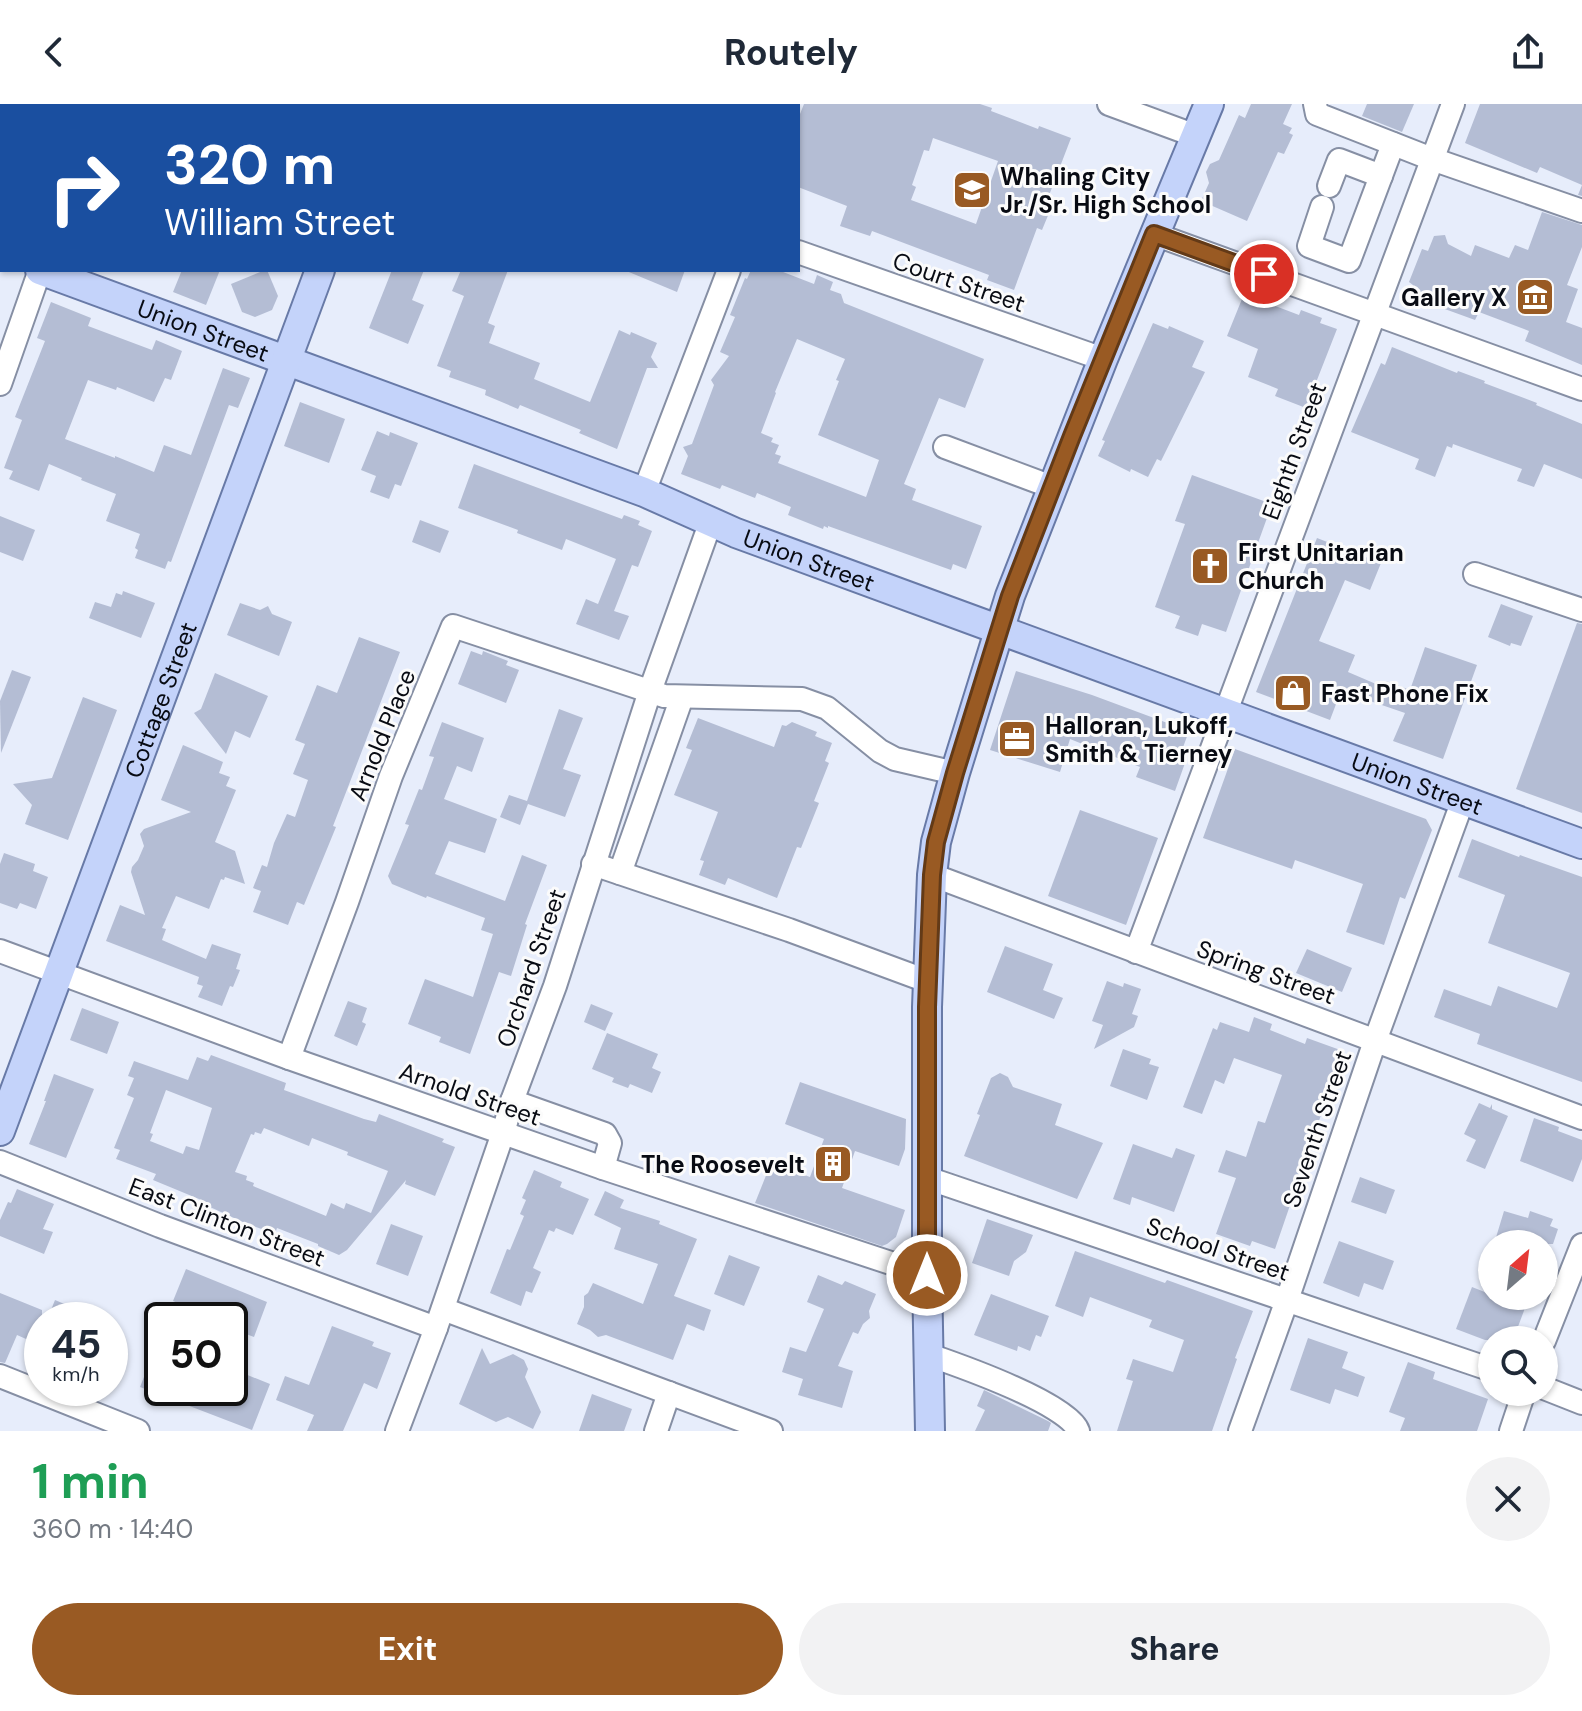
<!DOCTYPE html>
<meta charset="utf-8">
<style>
:root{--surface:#fff;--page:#f2f2f3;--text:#1f2937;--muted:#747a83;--accent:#995a23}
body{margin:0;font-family:"DM Sans",sans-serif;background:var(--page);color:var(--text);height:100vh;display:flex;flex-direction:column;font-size:30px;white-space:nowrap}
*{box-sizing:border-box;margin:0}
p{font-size:26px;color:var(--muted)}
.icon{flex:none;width:44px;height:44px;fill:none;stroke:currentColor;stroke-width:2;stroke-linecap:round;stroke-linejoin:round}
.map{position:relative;height:1327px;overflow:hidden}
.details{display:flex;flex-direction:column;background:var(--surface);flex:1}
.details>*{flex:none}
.hud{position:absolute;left:0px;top:0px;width:800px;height:168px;box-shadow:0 2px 6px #0004;background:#1a4fa0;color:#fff;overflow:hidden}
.needle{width:52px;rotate:28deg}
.fabs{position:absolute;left:1478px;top:1126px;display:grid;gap:16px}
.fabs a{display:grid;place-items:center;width:80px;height:80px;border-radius:50%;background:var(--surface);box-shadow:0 2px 6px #0004;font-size:40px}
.speed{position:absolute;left:24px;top:1198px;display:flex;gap:16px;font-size:40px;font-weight:700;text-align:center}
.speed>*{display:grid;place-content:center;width:104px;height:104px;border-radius:50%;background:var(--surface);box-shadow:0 2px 6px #0004;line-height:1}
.speed small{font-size:20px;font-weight:400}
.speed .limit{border:4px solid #111;border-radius:12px;background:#fff;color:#111}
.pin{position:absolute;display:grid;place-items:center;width:68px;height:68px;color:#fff;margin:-34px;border:4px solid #fff;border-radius:50%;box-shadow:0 2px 8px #0007}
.me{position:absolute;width:88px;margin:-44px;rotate:0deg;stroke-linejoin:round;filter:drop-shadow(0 0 6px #0008)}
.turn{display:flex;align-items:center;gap:28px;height:168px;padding:0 32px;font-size:36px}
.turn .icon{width:104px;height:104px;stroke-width:2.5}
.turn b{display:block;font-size:56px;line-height:68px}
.round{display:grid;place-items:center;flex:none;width:84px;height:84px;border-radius:42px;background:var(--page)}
.summary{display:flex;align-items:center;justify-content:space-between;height:136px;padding:0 32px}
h1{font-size:48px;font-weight:700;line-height:60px;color:#1e9e55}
.primary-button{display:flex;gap:16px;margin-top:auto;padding:16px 32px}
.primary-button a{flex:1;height:92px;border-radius:48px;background:var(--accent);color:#fff;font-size:32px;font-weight:700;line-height:92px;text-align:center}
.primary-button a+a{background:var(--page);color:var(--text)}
header{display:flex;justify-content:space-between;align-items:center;height:104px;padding:0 32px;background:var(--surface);font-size:36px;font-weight:700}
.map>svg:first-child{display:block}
</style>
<header><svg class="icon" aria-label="back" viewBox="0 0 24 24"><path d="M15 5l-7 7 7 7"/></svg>Routely<svg class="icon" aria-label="share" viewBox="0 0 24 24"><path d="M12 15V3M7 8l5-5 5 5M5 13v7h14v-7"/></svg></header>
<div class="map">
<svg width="1582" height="1327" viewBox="0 0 1582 1327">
<rect width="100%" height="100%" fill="#e7edfb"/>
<g fill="#b4bdd4" fill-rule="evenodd">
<path d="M804 0H980L992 4 991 7 1038 25 1039 22 1071 34 1048 94 1054 97 1042 126 1037 124 1014 186 987 176 989 171 872 127 870 132 840 122 847 102 798 83V15ZM933 34 998 57 976 120 911 96 916 83 912 81 924 46 929 47Z"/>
<polygon points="1251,0 1292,0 1283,20 1292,24 1289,29 1293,31 1284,50 1278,48 1247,117 1201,97 1209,79 1206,68 1210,60 1219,56 1239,11 1245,14"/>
<polygon points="1367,0 1414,0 1402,28 1362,12"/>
<polygon points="1480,0 1582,0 1582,92 1578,91 1582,81 1540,63 1537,69 1465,39"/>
<polygon points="1542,108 1582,121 1582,143 1567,181 1578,185 1566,218 1582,224 1582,261 1525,237 1529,227 1479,208 1475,216 1409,192 1413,181 1409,178 1422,145 1428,147 1434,132 1445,131 1448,140 1471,152 1475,141 1509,154 1515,141 1528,146"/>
<polygon points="182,166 220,166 206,201 173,188"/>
<polygon points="265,166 267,166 278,192 272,206 255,213 242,208 231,180"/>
<polygon points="392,166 424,166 412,196 424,201 408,240 369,224"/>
<polygon points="461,166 508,166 488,219 495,222 489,239 540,259 534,275 590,298 619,226 630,231 631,228 657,239 651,253 658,264 647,264 617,345 579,329 581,326 520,301 518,305 485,291 486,286 449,273 451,267 437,262 464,192 452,187"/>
<polygon points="624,166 685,166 677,188"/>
<path d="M751 166H778L814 180 817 171 833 178 830 186 841 190 844 199 984 255 965 304 939 294 904 380 916 385 912 396 982 422 966 465 953 460 951 466 828 422V424L824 422 823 425 788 411 791 403 757 389 755 394 722 381 720 385 681 370 688 352 683 343 692 340 714 281 711 276 729 252 720 248 735 213 730 211 745 174 747 175ZM797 235 845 255 836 276 839 277 818 331 879 356 866 393 778 359 781 352 775 350 779 341 771 338 773 334 761 329 776 289 775 288Z"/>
<polygon points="1244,190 1299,211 1301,206 1322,214 1320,219 1337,225 1306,304 1275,292 1278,285 1248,273 1258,245 1227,232"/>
<polygon points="51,198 91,214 88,222 152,246 156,236 182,247 171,276 165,274 154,298 117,283 116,286 88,276 65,335 115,354 115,352 154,368 164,341 191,351 223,264 250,274 238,304 229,301 171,458 168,457 165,465 135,454 138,446 135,444 140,430 106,417 116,390 81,376 82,374 49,360 39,387 9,375 13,367 4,364 22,316 15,313 45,237 37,234"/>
<polygon points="1153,219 1168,225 1169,222 1204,237 1192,263 1205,268 1161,357 1157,355 1148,373 1131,365 1130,368 1098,352 1105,337 1102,336"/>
<polygon points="1392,243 1457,269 1458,267 1485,277 1484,279 1537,299 1536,301 1582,320 1582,375 1544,360 1534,383 1517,377 1522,365 1453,340 1452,344 1447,342 1435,373 1415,365 1419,355 1351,328 1381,259 1385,261"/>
<polygon points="300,298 345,315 329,359 284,342"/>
<polygon points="377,327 389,332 390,328 418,339 401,382 395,380 389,395 370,388 376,372 361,366"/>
<polygon points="474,360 622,415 624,411 640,417 638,421 652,427 638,463 632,461 614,507 629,512 619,536 576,520 586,495 598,500 616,455 566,435 562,446 517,429 518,426 458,404"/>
<polygon points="1192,371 1272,400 1226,528 1202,520 1198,532 1175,524 1180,512 1155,503 1185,420 1175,417"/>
<polygon points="0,412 35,426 23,457 0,448"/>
<polygon points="420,416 449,427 440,449 412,438"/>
<polygon points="1317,434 1381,459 1370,486 1345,476 1319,537 1355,551 1348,568 1383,583 1386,577 1410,586 1425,543 1477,561 1443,655 1393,637 1405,609 1341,587 1330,616 1256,588"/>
<polygon points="123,487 155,499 141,534 89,514 95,498 111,503 116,489 122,491"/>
<polygon points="240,499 260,506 268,502 272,510 292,518 279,552 227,531"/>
<polygon points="1501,500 1533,512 1521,542 1511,539 1510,542 1488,533"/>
<polygon points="1577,519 1582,520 1582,709 1516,685"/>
<polygon points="359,533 400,548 333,722 336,723 304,801 297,798 288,821 253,808 261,787 253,784 262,761 267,763 274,739 287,710 295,713 308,676 293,670 305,640 295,636 317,581 337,589"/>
<polygon points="471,547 482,551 483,547 508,557 506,561 519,566 506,599 458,580"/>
<polygon points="12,566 31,573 1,649 0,597"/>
<polygon points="1016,567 1092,591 1189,627 1178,657 1185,659 1175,687 1136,673 1140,663 1070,635 1060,668 990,646"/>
<polygon points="215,569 268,592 250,634 235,627 226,650 194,609 201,605"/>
<polygon points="83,593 117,606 68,736 25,720 32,701 13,680 52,674"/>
<polygon points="559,605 583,614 563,665 581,671 565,713 528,700 520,721 500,713 509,691 527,697"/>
<polygon points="698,614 774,643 782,621 786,622 792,618 817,628 815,632 832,639 825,657 829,659 814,697 819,699 801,744 797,743 777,794 728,774 725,781 699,771 704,757 700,756 718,708 674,691 692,646 686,644"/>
<polygon points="442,618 484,634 472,668 457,662 444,695 497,715 485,749 449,737 435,770 505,797 522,751 547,761 525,820 527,821 511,872 499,868 470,950 439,938 441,933 408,920 425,875 473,893 493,830 481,826 485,814 427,792 426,794 392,780 388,772 409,721 405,720 419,685 422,686 434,653 429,652"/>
<polygon points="183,641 223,658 219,669 230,673 226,682 236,686 215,738 235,747 245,780 225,773 224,776 221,775 209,805 176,792 162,824 166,825 162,836 206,855 212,840 241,850 236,865 240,866 233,883 230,882 222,902 198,893 203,882 197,880 199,873 106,837 120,801 145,811 131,768 132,763 138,756 144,742 140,730 144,725 191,708 161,696"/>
<polygon points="1235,645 1426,715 1432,726 1405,795 1400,793 1384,841 1346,828 1363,780 1295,756 1292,765 1203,734"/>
<polygon points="1080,706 1158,734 1126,821 1048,792"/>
<polygon points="1472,735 1519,753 1520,751 1582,773 1582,978 1477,940 1480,930 1434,913 1444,885 1491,902 1498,882 1557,904 1570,869 1488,839 1505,791 1458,773"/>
<polygon points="4,749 35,760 33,767 48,773 36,805 20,799 17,805 0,799 0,760"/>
<polygon points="1005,842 1053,860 1043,886 1063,894 1054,915 987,888"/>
<polygon points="1307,845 1352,864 1342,888 1296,869"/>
<polygon points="1107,877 1123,883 1124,879 1141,885 1132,910 1138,912 1134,923 1094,945 1103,921 1092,917"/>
<polygon points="348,897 367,904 362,918 366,920 357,942 334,932"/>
<polygon points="591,900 613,909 605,927 584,918"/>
<polygon points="82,904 119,918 107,950 70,936"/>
<polygon points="1254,913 1272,920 1270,926 1305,940 1307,934 1343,947 1275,1145 1252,1137 1250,1142 1216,1130 1236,1074 1218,1068 1226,1046 1246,1053 1258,1017 1265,1019 1282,971 1234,954 1224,980 1215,976 1202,1010 1183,1003 1213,924 1217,926 1220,918 1249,928"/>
<polygon points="607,929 658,950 652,964 661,968 652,989 630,980 628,984 612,978 614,974 592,965"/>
<polygon points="1123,945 1151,955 1149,960 1159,963 1147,996 1110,982"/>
<path d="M211 951 286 979 284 986 364 1015 376 1018 379 1010 444 1035 442 1038 455 1043 435 1092 405 1080 406 1076 347 1146 339 1151 318 1142V1140L277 1124 275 1130 245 1119 210 1103 211 1100 153 1076 156 1070 116 1055 120 1046 114 1044 134 994 127 991 134 974 128 972 134 957 188 976 197 953 208 957ZM166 986 212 1004 199 1046 186 1042 183 1050 150 1037 153 1030 150 1029ZM264 1024 309 1042 312 1034 348 1048 347 1051 388 1067 371 1109 346 1099 344 1105 331 1099 326 1112 253 1082 254 1079 246 1076 247 1072 235 1068 251 1030 254 1031 255 1028 261 1030Z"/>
<polygon points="1000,969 1008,973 1013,983 1062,1000 1055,1021 1103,1039 1077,1095 964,1052 980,1011 977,1010 991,974"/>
<polygon points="54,970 94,985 66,1054 29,1040 46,997 44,997"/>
<polygon points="800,978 906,1015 905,1045 899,1062 855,1047 842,1084 905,1106 896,1133 887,1140 882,1142 755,1099 771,1059 810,1073 824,1035 785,1020"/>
<polygon points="1479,999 1490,1004 1492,1000 1492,1005 1508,1012 1485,1065 1466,1057 1476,1036 1464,1030"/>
<polygon points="1534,1014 1559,1023 1558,1027 1582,1036 1582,1055 1573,1078 1520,1057"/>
<polygon points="1133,1040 1172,1054 1176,1044 1195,1051 1174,1108 1132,1093 1130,1101 1113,1095"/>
<polygon points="534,1066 562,1078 560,1083 589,1095 573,1131 556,1124 554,1128 549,1126 533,1164 541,1168 532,1189 526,1187 521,1202 490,1189 507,1145 510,1146 524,1112 520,1110 526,1096 522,1094"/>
<polygon points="1360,1073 1395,1086 1386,1110 1351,1098"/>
<polygon points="17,1085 54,1100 43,1125 53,1128 44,1150 0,1132 0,1116 8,1098 11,1099"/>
<polygon points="605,1087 624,1096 620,1104 660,1117 659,1120 697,1135 674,1192 711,1206 704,1227 687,1220 673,1256 606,1231 598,1233 590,1226 577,1220 584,1203 584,1192 588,1189 593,1179 643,1200 658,1160 614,1145 621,1124 594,1111"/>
<polygon points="1504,1107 1528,1114 1530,1107 1553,1115 1550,1122 1558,1125 1553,1140 1494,1140"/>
<polygon points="987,1115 1033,1131 1026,1148 1014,1157 1009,1172 972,1159"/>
<polygon points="391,1120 423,1132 408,1172 376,1160"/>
<polygon points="1339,1137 1394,1157 1383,1186 1364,1179 1359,1193 1323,1179"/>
<polygon points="1075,1147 1165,1179 1167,1176 1253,1207 1235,1254 1237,1255 1212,1327 1117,1327 1133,1277 1126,1275 1133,1255 1173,1268 1184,1236 1149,1223 1152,1216 1090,1193 1083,1213 1055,1202"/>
<polygon points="729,1151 760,1163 744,1202 714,1190"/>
<polygon points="186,1165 267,1198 254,1233 230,1224 230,1216 218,1216 173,1197"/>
<polygon points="818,1171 842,1181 845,1177 876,1190 869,1207 870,1214 863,1220 858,1230 853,1228 838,1262 853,1267 842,1304 798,1291 803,1275 782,1268 790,1243 806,1248 824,1205 807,1198"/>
<polygon points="1472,1183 1525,1204 1513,1236 1485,1236 1456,1225"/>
<polygon points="0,1189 42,1206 42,1242 17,1231 5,1259 0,1258"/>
<polygon points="991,1190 1049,1212 1041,1233 1036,1231 1030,1247 1018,1242 1017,1247 974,1231"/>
<polygon points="55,1196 102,1216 47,1216"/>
<polygon points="332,1222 374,1238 372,1242 391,1249 377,1285 364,1279 343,1327 307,1327 314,1311 276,1296 285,1272 309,1281"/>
<polygon points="161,1230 162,1284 240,1284 245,1270 270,1280 252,1326 140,1283"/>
<polygon points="1308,1234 1348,1248 1342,1264 1365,1273 1358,1293 1335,1285 1330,1300 1290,1286"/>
<polygon points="482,1244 490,1260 513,1250 524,1256 528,1265 525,1273 541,1308 533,1325 508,1313 496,1318 459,1300"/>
<polygon points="1408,1258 1435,1268 1433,1275 1488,1295 1477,1327 1400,1327 1405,1314 1389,1308"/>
<polygon points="984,1286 1048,1317 1051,1319 1048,1327 975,1327 985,1306 977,1302"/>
<polygon points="592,1290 632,1305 624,1327 579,1327"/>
</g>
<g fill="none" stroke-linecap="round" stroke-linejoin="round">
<g stroke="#868fa4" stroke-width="26">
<g id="minor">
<polyline points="408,0 413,2"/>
<polyline points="1109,0 1196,32"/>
<polyline points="1315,0 1317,10 1432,55 1582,107"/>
<polyline points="146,2 147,0"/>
<polyline points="607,2 607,0"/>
<polyline points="1329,82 1339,56 1381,72"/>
<polyline points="1322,103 1309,142 1349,157 1393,40"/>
<polyline points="1154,130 1582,285"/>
<polyline points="798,148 1103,255"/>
<polyline points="0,280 40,166"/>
<polyline points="945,343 1052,383"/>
<polyline points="644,388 729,166"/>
<polyline points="1475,470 1582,506"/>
<polyline points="593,760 789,826 927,877"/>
<polyline points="620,769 682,593"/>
<polyline points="932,771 1582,1014"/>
<polyline points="0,847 289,954 603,1064 927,1171"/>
<polyline points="1136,848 1453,0"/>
<polyline points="289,954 347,798 391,672 453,522 664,592 802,595 827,604 880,647 895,655 955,669"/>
<polyline points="512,997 605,1030 610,1039 603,1064"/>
<polyline points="0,1058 160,1122 436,1224"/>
<polyline points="927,1074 1492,1266"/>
<polyline points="443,1205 771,1327"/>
<polyline points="1544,1237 1582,1141"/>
<path d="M929 1251C958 1261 1070 1300 1078 1327"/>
<polyline points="0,1272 138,1327"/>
<polyline points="1544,1284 1582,1299"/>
<polyline points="397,1327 436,1224 503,1029 512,997 555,882 650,587 711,417"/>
<polyline points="656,1327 669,1289"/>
<polyline points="1240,1327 1287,1196 1375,937 1463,696"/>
<polyline points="1511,1327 1524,1288"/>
</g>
</g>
<g stroke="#687aa7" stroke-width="32">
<g id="major">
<polyline points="382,2 383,0"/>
<polyline points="0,151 2,152"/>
<path id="s1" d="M40 166 644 388 736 429 1582 740"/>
<path id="s2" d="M0 1027 320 166"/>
<polyline points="930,1327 927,1171 927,903 932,771 936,738 955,669 1010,492 1103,255 1209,0"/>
</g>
</g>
<use href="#minor" stroke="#fff" stroke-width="22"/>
<use href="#major" stroke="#c4d3fa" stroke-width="28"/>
</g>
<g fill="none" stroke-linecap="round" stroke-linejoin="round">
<g stroke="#633a17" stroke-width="20">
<polyline id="route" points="927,1171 927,903 932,771 936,738 955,669 1010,492 1072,332 1154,130 1264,170"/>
</g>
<use href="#route" stroke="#995a23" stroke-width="14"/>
</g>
<defs>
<g id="school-square" transform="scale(2)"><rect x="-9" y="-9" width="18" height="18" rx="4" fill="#995a23" stroke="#fbfbfb"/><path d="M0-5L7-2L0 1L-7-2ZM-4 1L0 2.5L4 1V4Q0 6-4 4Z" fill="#fff"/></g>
<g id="museum-square" transform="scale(2)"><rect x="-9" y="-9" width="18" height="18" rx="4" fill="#995a23" stroke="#fbfbfb"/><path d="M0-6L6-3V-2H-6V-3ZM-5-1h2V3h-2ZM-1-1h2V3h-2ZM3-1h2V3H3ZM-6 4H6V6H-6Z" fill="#fff"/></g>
<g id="church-square" transform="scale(2)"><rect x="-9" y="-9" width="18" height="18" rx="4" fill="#995a23" stroke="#fbfbfb"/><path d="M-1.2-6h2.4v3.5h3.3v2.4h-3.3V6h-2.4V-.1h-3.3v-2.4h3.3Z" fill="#fff"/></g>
<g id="shop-square" transform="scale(2)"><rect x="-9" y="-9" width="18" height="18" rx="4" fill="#995a23" stroke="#fbfbfb"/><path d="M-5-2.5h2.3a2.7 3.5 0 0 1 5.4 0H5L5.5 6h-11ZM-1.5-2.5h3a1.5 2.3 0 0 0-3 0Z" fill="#fff"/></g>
<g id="office-square" transform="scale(2)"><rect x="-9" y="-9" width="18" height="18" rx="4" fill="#995a23" stroke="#fbfbfb"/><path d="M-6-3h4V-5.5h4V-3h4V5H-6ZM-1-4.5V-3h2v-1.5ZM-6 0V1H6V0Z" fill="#fff"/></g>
<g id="building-square" transform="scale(2)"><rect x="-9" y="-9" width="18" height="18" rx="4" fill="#995a23" stroke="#fbfbfb"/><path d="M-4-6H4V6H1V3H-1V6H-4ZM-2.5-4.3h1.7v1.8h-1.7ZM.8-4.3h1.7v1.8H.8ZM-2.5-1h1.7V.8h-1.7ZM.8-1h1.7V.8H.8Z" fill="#fff"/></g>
</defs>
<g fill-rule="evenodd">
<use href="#school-square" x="972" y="86"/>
<use href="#museum-square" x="1535" y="193"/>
<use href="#church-square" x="1210" y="462"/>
<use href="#shop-square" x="1293" y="589"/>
<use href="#office-square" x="1017" y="635"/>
<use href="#building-square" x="833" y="1060"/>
</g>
<g text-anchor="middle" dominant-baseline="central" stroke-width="6" stroke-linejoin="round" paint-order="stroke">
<g font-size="24" font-weight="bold" fill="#080b13" stroke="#fbfbfb" text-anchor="start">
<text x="1000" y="72">Whaling City<tspan x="1000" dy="28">Jr./Sr. High School</tspan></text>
<text x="1507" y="193" text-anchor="end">Gallery X</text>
<text x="1238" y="448">First Unitarian<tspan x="1238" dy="28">Church</tspan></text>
<text x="1321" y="589">Fast Phone Fix</text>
<text x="1045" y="621">Halloran, Lukoff,<tspan x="1045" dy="28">Smith &amp; Tierney</tspan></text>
<text x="805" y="1060" text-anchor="end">The Roosevelt</text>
</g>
<g font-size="24" fill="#080b13" stroke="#fbfbfb">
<text transform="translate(959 178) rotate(19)">Court Street</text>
<text stroke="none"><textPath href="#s1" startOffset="174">Union Street</textPath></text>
<text transform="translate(1294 347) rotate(-70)">Eighth Street</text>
<text stroke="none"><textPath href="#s1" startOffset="822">Union Street</textPath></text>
<text stroke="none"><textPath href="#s2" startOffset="460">Cottage Street</textPath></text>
<text transform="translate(382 631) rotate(-68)">Arnold Place</text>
<text stroke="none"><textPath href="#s1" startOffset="1470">Union Street</textPath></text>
<text transform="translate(531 864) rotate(-71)">Orchard Street</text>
<text transform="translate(1266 868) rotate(20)">Spring Street</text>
<text transform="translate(470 990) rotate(19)">Arnold Street</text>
<text transform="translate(1317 1025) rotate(-71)">Seventh Street</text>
<text transform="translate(227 1118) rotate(21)">East Clinton Street</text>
<text transform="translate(1218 1145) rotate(19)">School Street</text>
</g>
</g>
</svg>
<div class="fabs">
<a><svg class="needle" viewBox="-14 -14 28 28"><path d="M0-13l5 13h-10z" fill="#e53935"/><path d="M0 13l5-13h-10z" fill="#747a83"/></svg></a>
<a><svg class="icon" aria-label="search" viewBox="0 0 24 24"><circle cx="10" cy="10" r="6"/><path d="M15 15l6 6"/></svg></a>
</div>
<div class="speed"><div>45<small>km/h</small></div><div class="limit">50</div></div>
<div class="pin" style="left:1264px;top:170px;background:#d93025"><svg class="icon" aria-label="arrive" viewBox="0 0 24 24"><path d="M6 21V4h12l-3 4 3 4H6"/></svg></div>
<svg class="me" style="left:927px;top:1171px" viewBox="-20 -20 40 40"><circle r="17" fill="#995a23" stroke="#fff" stroke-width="3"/><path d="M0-11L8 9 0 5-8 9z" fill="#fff"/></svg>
<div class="hud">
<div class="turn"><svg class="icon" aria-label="right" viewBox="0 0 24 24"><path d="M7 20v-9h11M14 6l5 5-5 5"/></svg><div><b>320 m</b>William Street</div></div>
</div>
</div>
<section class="details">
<div class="summary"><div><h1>1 min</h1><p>360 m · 14:40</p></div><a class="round"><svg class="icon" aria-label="close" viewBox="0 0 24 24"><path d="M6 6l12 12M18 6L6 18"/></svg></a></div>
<div class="primary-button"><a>Exit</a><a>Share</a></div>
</section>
